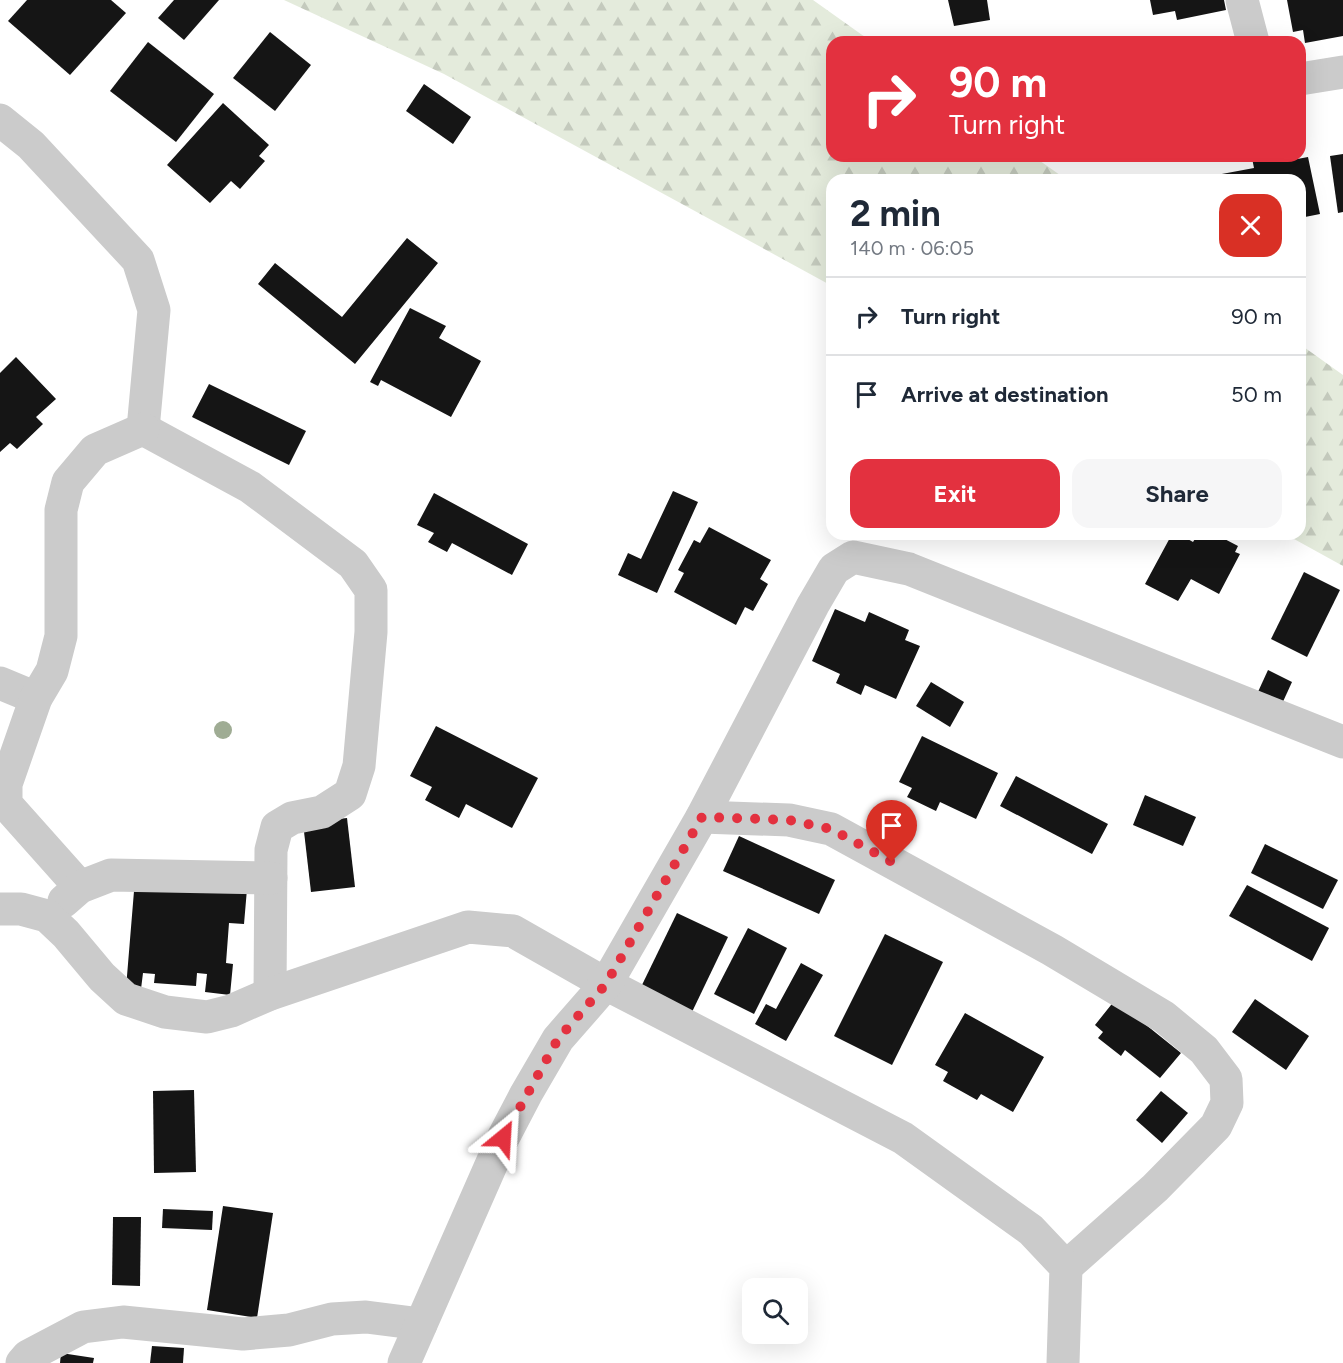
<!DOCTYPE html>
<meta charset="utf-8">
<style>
:root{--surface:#fff;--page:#f6f6f7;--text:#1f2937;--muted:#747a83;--line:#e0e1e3;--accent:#e3313f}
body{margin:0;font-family:Figtree,sans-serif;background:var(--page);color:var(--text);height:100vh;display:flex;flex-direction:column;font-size:22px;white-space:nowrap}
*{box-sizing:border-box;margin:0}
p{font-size:20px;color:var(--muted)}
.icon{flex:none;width:33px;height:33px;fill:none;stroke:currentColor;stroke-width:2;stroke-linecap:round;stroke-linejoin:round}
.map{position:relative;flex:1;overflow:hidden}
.details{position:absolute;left:826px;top:174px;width:480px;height:366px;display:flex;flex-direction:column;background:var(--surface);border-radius:18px;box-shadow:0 6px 24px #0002}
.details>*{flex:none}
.guide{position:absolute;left:826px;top:36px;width:480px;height:126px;border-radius:18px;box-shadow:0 6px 24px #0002;background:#e3313f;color:#fff;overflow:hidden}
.controls{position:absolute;left:742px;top:1278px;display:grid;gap:12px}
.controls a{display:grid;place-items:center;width:66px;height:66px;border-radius:12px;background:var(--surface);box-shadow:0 6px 24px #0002;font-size:30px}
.pin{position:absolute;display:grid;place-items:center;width:51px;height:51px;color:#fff;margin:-62px -26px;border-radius:50% 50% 50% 0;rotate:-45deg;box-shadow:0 0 6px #0007}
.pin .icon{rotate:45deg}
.me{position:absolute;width:66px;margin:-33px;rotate:27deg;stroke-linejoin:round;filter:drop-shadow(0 0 4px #0008)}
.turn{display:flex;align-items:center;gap:21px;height:126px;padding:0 24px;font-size:27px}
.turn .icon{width:78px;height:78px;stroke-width:2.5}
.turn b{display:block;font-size:42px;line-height:51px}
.round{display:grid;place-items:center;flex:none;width:63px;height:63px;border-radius:18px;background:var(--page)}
.overview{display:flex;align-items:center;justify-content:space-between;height:102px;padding:0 24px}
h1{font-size:36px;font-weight:700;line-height:45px}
.primary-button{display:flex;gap:12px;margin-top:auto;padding:12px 24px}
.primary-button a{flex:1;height:69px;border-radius:18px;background:var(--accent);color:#fff;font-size:24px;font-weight:700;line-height:69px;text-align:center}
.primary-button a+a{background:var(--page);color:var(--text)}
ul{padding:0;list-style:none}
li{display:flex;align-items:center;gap:18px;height:78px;padding:0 24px;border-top:2px solid var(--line)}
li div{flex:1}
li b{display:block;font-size:22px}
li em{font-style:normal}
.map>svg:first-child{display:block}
</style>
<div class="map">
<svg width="1343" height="1363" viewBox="0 0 1343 1363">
<defs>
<pattern id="forest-firs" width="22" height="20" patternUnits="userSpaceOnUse" patternTransform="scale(1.5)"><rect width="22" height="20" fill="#e4ebdc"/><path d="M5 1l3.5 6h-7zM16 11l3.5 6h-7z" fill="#c4cabd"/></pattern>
</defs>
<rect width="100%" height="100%" fill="#fff"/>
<g fill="url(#forest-firs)">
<polygon points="284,0 813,0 872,42 832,42 832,156 1033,156 1067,180 832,180 832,286 444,74"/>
<polygon points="1301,345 1343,375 1343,566 1285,534 1300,534"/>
</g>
<g fill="#151515">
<polygon points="27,0 111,0 126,13 70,75 8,21"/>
<polygon points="174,0 219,0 184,40 158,18"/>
<polygon points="948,0 987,0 990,20 954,26"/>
<polygon points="1150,0 1224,0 1226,10 1177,20 1175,11 1153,15"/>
<polygon points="1287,0 1343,0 1343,36 1305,43 1303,30 1293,32"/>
<polygon points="270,32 311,65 275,111 233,78"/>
<polygon points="148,42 214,94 176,142 110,91"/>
<polygon points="424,84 471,117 453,144 406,111"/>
<polygon points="223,103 269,145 259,156 265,161 240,189 231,181 210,203 167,165"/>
<polygon points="1343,154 1343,212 1338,213 1330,156"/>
<polygon points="1261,156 1292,156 1292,160 1308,157 1320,214 1300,218 1300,180 1212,180 1211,176 1254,168 1252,158"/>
<polygon points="407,238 438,263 355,364 258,284 275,263 342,317"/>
<polygon points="410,308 446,326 439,338 481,361 451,417 381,380 378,386 370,382"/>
<polygon points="16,357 56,399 36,417 43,424 17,449 10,443 0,452 0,373"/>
<polygon points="209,384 306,431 289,465 192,417"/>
<polygon points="673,491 698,502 657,593 618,575 628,553 641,559"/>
<polygon points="434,493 528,544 512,575 452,543 447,552 428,542 434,533 417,525"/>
<polygon points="709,527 771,560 760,579 768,584 753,611 745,607 736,625 674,592 684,573 678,570 694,540 700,543"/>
<polygon points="1172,534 1179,534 1193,542 1198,534 1215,534 1238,546 1235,552 1240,554 1219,594 1191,579 1178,601 1145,584"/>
<polygon points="1304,572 1340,590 1307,657 1271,639"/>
<polygon points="835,609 865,622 869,612 909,630 905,640 920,646 896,699 865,685 861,695 836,683 840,674 812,661"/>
<polygon points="1268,670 1292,682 1281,706 1257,694"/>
<polygon points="931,682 964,702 950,727 916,706"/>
<polygon points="436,726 538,778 512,828 466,804 459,818 425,800 432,787 410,776"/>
<polygon points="922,736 998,773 976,819 940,802 936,811 907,797 912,788 899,782"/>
<polygon points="1016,776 1108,824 1092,854 1000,806"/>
<polygon points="1145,795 1196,817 1183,846 1133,825"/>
<polygon points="347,818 355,887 311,892 303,823"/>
<polygon points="739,836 835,880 819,914 723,871"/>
<polygon points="1265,844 1338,880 1323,909 1251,873"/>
<polygon points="135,879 247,889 244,924 229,923 226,963 233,964 230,995 205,992 207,974 197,973 196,986 154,983 155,974 143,973 141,989 126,988"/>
<polygon points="1247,885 1329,928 1312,961 1229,916"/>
<polygon points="677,913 728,937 692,1012 641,987"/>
<polygon points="748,928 787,948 754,1014 714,994"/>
<polygon points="885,934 943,962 892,1065 834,1036"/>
<polygon points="801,963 823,975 786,1041 755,1024 766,1004 776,1009"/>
<polygon points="1255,999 1309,1036 1286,1070 1232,1032"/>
<polygon points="1115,1000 1181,1053 1160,1078 1125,1050 1121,1056 1098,1038 1103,1032 1095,1025"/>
<polygon points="965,1013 1044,1057 1013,1112 981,1094 977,1100 943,1081 948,1072 935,1065"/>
<polygon points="194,1090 196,1172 154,1173 153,1091"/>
<polygon points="1161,1091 1188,1113 1162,1143 1136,1120"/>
<polygon points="223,1206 273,1213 257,1318 207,1310"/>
<polygon points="163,1209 213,1211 212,1230 162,1228"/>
<polygon points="113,1217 141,1217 140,1286 112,1285"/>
<polygon points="152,1346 184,1348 183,1363 150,1363"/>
<polygon points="61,1353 94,1358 93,1363 60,1363"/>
</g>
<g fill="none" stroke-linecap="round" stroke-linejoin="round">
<g stroke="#cbcbcb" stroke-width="33">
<polyline points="1242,0 1253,42"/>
<polyline points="1300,79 1343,72"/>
<polyline points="0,120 31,145 138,260 154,310 143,429"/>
<polyline points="143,429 250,487 353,564 371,590 371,632 359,766 350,794 322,812 292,818 277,827 271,850 270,994"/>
<polyline points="0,683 36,698"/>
<polyline points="702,817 789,820 831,829 1052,950 1164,1017 1204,1050 1226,1079 1227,1103 1216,1126 1155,1188 1066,1267"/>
<polyline points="80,887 6,804 6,784 36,698 52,671 61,636 61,510 68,482 95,450 143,429"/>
<polyline points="64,901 80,887 111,875 271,878"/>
<polyline points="0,909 21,909 47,916 66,934 102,977 126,999 165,1012 207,1017 231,1011 270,994 468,927 513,931 606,984 903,1138 1031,1230 1066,1267 1063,1363"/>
<polyline points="22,1363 28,1356 83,1327 123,1322 243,1334 289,1330 332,1319 366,1317 421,1324"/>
<polyline points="404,1363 503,1138 526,1094 558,1039 606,984 702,817 813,605 834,569 853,557 909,569 1343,742"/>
</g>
</g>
<circle fill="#9fac94" cx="223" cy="730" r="9"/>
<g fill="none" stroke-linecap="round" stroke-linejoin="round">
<polyline stroke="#e3313f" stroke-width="10" stroke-dasharray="0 18" points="503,1138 558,1039 606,984 702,817 789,820 831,829 892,862"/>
</g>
</svg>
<div class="controls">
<a><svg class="icon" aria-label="search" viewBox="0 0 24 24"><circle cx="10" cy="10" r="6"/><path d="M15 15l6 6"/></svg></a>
</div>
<div class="pin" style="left:892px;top:862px;background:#d93025"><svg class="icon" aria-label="arrive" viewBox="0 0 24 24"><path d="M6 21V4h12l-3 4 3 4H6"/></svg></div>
<svg class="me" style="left:503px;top:1138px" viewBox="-20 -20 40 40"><path d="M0-17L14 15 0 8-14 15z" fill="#e3313f" stroke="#fff" stroke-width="4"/></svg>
<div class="guide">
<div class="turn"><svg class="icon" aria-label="right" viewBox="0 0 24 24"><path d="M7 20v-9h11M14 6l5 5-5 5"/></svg><div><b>90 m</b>Turn right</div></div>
</div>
<section class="details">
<div class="overview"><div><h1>2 min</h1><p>140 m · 06:05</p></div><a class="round" style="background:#d93025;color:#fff"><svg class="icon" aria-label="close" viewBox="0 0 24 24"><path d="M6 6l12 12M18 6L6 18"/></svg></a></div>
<ul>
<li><svg class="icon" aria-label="right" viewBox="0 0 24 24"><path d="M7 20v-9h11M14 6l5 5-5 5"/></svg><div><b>Turn right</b></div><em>90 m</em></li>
<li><svg class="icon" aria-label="arrive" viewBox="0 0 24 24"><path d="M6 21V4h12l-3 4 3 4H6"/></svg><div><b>Arrive at destination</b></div><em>50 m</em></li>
</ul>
<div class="primary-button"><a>Exit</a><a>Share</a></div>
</section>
</div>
